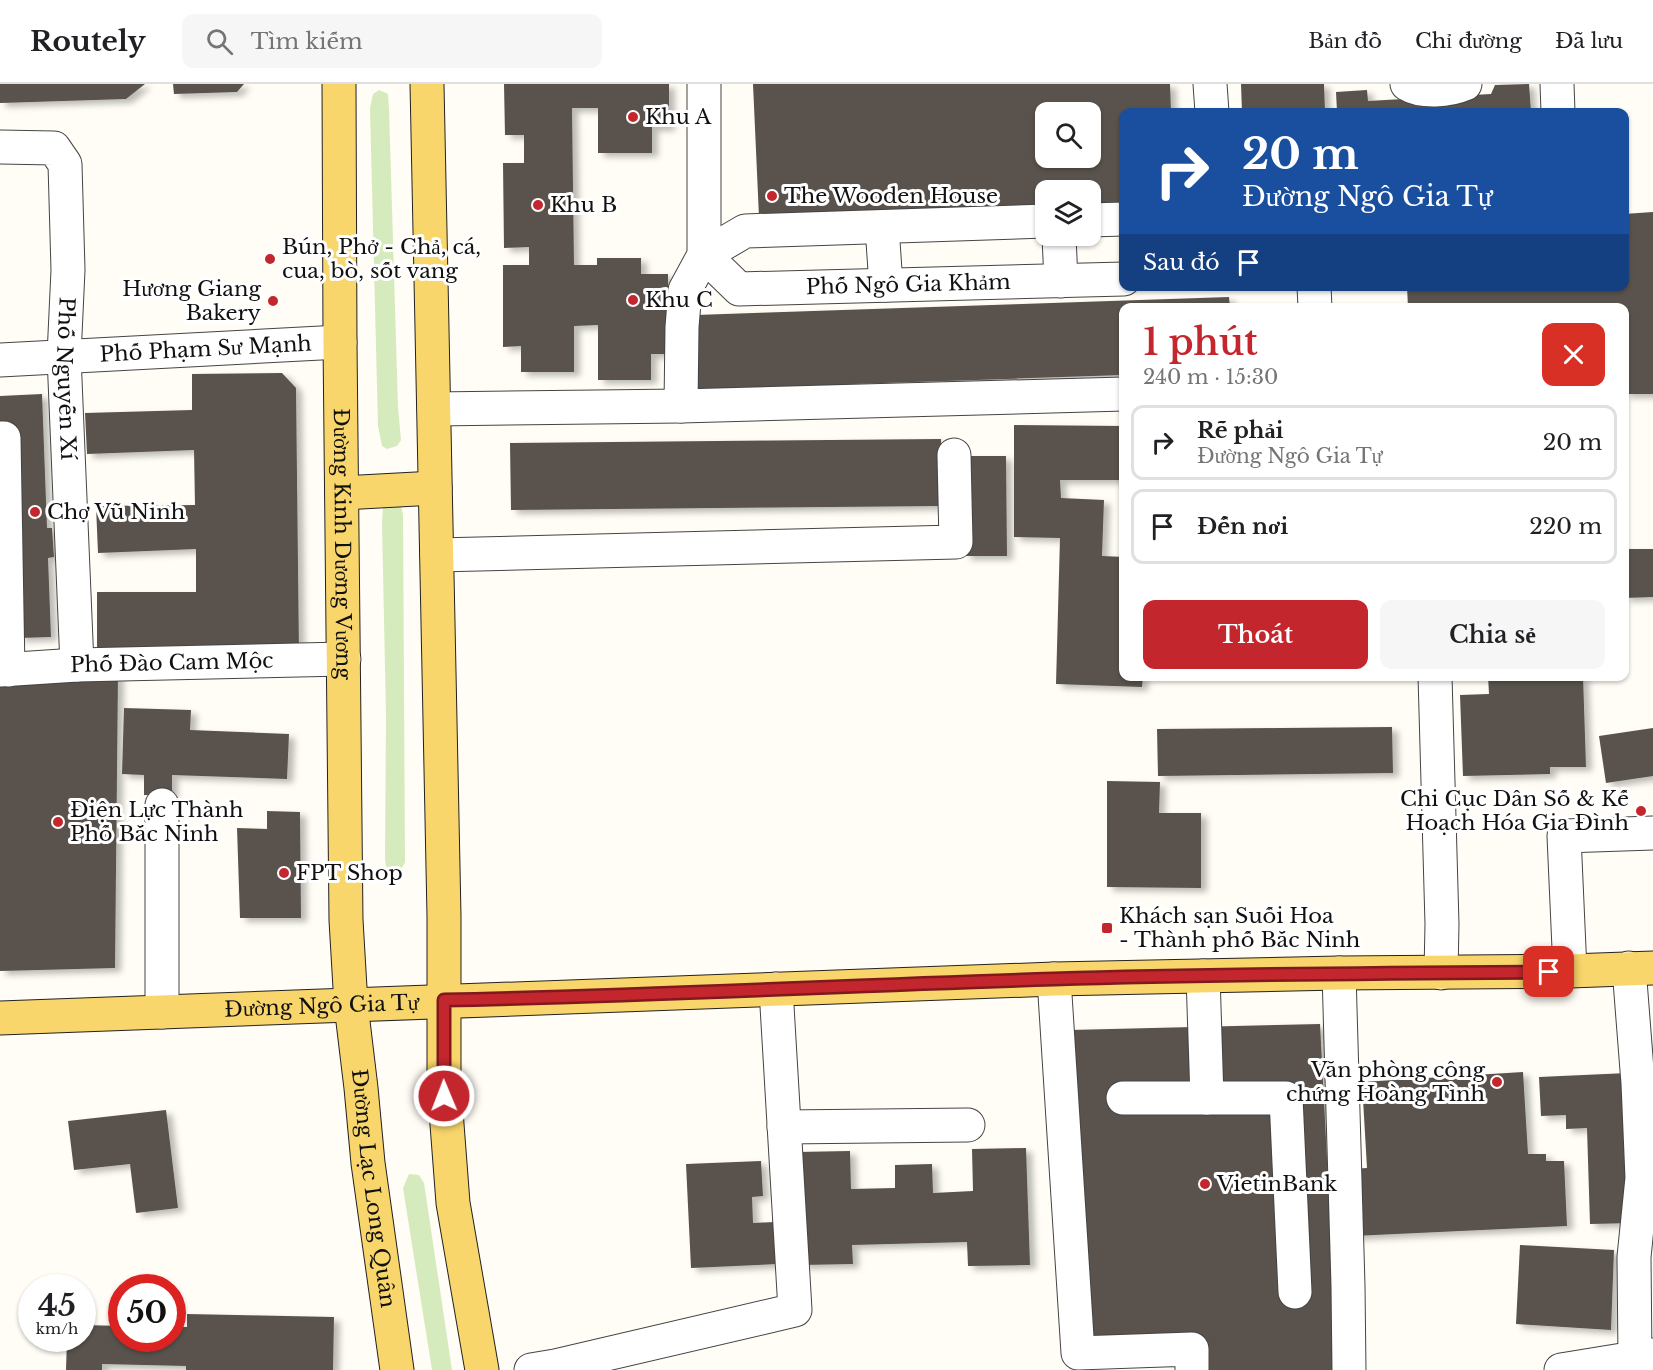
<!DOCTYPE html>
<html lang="vi">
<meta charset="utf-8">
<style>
:root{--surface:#fff;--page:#f6f6f6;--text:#202124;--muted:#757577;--line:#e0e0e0;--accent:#c4262e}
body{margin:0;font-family:"Libre Baskerville",serif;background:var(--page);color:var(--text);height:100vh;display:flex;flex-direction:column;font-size:22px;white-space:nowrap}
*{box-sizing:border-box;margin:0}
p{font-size:20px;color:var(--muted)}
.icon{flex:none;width:33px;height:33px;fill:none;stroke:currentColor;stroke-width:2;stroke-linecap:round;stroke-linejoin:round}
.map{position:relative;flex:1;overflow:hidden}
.drawer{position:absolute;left:1119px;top:219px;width:510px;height:378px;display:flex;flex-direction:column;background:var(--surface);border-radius:12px;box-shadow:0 2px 4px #0004}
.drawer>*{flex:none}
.guide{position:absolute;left:1119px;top:24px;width:510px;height:183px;border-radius:12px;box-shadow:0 2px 4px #0004;background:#1a4fa0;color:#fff;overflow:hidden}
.controls{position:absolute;left:1035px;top:18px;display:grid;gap:12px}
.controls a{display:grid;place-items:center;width:66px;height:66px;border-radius:12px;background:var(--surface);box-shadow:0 2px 4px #0004;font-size:30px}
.speed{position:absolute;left:18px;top:1190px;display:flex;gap:12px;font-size:30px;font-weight:700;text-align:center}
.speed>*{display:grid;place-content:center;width:78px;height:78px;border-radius:50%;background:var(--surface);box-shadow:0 2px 4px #0004;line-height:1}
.speed small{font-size:15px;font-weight:400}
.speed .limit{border:9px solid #d22;background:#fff;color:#111}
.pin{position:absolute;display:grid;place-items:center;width:51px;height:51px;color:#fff;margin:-26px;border-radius:12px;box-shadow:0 3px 9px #0006}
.me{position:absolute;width:66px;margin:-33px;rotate:359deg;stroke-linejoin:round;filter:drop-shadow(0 0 4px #0008)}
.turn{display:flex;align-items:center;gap:21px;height:126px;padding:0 24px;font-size:27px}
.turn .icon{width:78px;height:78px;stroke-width:2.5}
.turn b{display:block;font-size:42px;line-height:51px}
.then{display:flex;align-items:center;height:57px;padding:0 24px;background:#0003;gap:12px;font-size:22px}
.round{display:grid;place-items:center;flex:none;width:63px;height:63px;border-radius:12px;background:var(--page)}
.overview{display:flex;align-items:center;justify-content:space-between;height:102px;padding:0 24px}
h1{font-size:36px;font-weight:600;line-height:45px;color:var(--accent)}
.action{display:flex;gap:12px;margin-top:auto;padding:12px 24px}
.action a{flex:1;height:69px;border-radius:12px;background:var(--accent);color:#fff;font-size:24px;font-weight:600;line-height:69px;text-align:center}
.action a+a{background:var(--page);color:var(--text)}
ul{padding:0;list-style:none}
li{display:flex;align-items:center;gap:18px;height:75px;margin:0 12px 9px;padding:0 12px;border:3px solid var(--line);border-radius:12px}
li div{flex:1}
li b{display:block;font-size:22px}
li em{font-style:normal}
header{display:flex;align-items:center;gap:36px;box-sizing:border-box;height:84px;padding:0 30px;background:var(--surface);border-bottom:2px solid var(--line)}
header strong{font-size:28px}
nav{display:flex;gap:33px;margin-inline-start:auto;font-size:21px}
.search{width:420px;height:54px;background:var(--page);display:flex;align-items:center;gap:15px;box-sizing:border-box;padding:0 21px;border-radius:12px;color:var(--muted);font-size:22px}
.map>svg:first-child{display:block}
</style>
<header>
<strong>Routely</strong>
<div class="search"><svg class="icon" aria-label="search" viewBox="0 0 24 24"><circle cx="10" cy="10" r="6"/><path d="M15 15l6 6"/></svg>Tìm kiếm</div>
<nav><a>Bản đồ</a><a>Chỉ đường</a><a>Đã lưu</a></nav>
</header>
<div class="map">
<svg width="1653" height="1286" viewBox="0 0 1653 1286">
<defs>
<filter id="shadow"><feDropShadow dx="6" dy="4" stdDeviation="3" flood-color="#0004"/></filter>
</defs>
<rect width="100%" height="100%" fill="#fffdf5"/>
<g fill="#d5ebbd">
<polygon points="379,6 388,10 389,25 398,323 401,356 397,362 387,365 382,362 378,342 370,24 373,10"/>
<polygon points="387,417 401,421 403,431 405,778 401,786 392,787 386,782 385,776 386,631 382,440 383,423"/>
<polygon points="409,1090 419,1091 424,1099 452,1286 432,1286 403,1104"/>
</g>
<g fill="#5a524d" fill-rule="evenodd" filter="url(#shadow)">
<polygon points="0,0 145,0 126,15 0,19"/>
<polygon points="173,0 244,0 237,8 174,10"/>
<polygon points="504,0 669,0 669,43 652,43 652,69 598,69 598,24 572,24 574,181 597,181 597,174 641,174 641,190 668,190 668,270 651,270 651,296 598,296 598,241 574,242 574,288 521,288 521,262 503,263 503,181 529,181 529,163 504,164 503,79 524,79 524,51 505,51"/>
<path d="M753 0H1170L1171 28H1124V123H1090V106H1046V124L759 133ZM1046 28H1090V74H1046Z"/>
<polygon points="1241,0 1324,0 1325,28 1242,28"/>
<polygon points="1529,0 1531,28 1337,28 1336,8 1367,6 1368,17 1491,10 1495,1"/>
<polygon points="1653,128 1653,310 1624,310 1624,224 1408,224 1407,202 1624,202 1624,130"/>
<polygon points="1229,213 1230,224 1124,224 1124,291 852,300 853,323 827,324 826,302 698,305 696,231"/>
<polygon points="282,289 296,304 299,570 97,571 97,508 196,508 196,465 98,469 96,422 195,421 194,366 87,370 85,329 192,326 192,290"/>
<polygon points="42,310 47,444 52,444 54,473 48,474 51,553 19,554 0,341 0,312"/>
<polygon points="1014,341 1124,342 1124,396 1060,396 1061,414 1104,416 1102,472 1124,473 1124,592 1143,592 1142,603 1056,600 1060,454 1014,453"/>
<polygon points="941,355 942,422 511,426 510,359"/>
<polygon points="964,372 1006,372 1007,472 965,472"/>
<polygon points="1624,465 1653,465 1653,513 1624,514"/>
<polygon points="118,589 115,884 0,887 0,592"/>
<polygon points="1488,592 1583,592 1586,683 1550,683 1550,690 1463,692 1460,611 1489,610"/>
<polygon points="124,624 191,626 190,646 289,650 287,695 172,691 172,712 144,711 144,691 122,690"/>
<polygon points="1392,643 1393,689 1158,692 1157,645"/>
<polygon points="1653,644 1653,692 1606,699 1599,652"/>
<polygon points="1107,697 1160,698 1159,729 1201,729 1201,804 1107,803"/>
<polygon points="267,727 300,728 301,834 240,834 237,744 267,745"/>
<polygon points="1320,940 1338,1286 1202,1286 1091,1257 1070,946"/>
<polygon points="1523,988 1528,1070 1546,1070 1546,1077 1564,1077 1567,1142 1353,1152 1350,1085 1367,1084 1362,998"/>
<polygon points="1628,989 1633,1139 1590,1140 1587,1044 1566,1045 1566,1031 1541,1032 1539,993"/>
<polygon points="166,1026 178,1124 136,1129 130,1080 74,1086 68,1037"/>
<polygon points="1026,1064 1030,1181 968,1182 967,1158 852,1161 853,1180 801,1181 797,1068 850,1067 851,1105 895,1104 895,1081 932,1080 933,1109 973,1107 972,1065"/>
<polygon points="761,1077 763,1112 752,1113 753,1139 775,1138 777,1180 691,1184 686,1080"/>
<polygon points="1520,1161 1614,1166 1611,1246 1516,1240"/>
<polygon points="187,1230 334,1233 333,1286 186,1286 186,1282 102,1280 102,1286 66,1286 67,1254 82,1254 82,1241 122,1242 122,1254 172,1254 172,1243 187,1243"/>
</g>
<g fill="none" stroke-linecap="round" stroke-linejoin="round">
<g stroke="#444" stroke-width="35">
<g id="minor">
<polyline points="1210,0 1212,28"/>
<path d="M1407 0C1422 9 1449 7 1465 0"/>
<polyline points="1557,0 1558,28"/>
<path id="s1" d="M0 63 54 64 65 80 68 186 64 272 77 581"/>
<polyline points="1090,136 1124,135"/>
<polyline points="882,143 886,201"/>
<polyline points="1059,152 1061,197"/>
<path id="s2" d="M704 171 739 205 1124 195"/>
<polyline points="704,171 745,147 1046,137"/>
<polyline points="1314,202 1315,224"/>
<path id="s3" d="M0 276 340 258"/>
<polyline points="681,322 682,243 685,206 704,171 704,0"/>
<polyline points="434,325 681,322 1124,310"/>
<polyline points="0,354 4,354 8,586"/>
<polyline points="437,471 956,458 954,371"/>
<path id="s4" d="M0 586 77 581 344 575"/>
<polyline points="1435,592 1442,840 1441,889"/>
<polyline points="162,721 162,928"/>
<polyline points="1629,884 1638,999 1642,1094 1634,1173 1635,1274"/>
<polyline points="1570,887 1564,752 1653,749"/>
<polyline points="1339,889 1348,1202 1349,1286"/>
<polyline points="1203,892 1207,1014"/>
<polyline points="1054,895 1078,1269 1192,1265 1192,1286"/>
<polyline points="1123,1014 1286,1014 1295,1208"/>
<polyline points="784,1043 968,1041"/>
<polyline points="531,1286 555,1282 795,1226 776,905"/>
<polyline points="1561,1286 1653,1271"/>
</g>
</g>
<g stroke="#222" stroke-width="35">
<g id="major">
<path id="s5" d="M339 0 340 258 346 836 351 921 361 1004 368 1079 397 1286"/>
<polyline points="427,0 444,832 444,1001 453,1119 482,1286"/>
<polyline points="342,409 435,404"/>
<path id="s6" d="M0 934 1054 895 1339 889 1570 887 1653 884"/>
</g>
</g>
<use href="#minor" stroke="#fff" stroke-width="33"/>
<use href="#major" stroke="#f9d66b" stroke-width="33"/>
</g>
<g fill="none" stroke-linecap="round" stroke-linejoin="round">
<g stroke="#7f191e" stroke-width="15">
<path id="route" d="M444 1012V916C648 912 851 901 1054 895 1219 890 1384 889 1549 888"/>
</g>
<use href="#route" stroke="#c4262e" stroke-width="10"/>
</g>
<g fill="#c4262e" stroke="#fff" stroke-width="2">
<circle cx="633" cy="33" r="6"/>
<circle cx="772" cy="112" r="6"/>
<circle cx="538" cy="121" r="6"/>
<circle cx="270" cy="175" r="6"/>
<circle cx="633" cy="216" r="6"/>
<circle cx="273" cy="217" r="6"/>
<circle cx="35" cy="428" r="6"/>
<circle cx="1641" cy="727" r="6"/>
<circle cx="58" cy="738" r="6"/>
<circle cx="284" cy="789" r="6"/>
<rect x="1101" y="838" width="12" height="12" rx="3"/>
<circle cx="1497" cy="998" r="6"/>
<circle cx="1205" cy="1100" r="6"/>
</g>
<g text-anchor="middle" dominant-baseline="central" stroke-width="6" stroke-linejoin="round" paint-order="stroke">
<g font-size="21" fill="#111" stroke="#fff" text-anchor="start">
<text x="645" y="33">Khu A</text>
<text x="784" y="112">The Wooden House</text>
<text x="550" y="121">Khu B</text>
<text x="282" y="163">Bún, Phở - Chả, cá,<tspan x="282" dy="24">cua, bò, sốt vang</tspan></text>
<text x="261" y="205" text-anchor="end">Hương Giang<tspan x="261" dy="24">Bakery</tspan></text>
<text x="645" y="216">Khu C</text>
<text x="47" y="428">Chợ Vũ Ninh</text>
<text x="1629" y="715" text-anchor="end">Chi Cục Dân Số &amp; Kế<tspan x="1629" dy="24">Hoạch Hóa Gia Đình</tspan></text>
<text x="70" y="726">Điện Lực Thành<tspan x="70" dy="24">Phố Bắc Ninh</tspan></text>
<text x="296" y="789">FPT Shop</text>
<text x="1119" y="832">Khách sạn Suối Hoa<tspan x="1119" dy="24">- Thành phố Bắc Ninh</tspan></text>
<text x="1485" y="986" text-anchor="end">Văn phòng công<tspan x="1485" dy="24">chứng Hoàng Tình</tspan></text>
<text x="1217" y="1100">VietinBank</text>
</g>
<g font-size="21" fill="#111" stroke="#fff">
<text stroke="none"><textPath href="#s2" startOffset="218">Phố Ngô Gia Khảm</textPath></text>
<text stroke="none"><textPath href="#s3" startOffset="206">Phố Phạm Sư Mạnh</textPath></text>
<text stroke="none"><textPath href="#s1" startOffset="288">Phố Nguyễn Xí</textPath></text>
<text stroke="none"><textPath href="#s5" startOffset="460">Đường Kinh Dương Vương</textPath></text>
<text stroke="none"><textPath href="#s4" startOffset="172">Phố Đào Cam Mộc</textPath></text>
<text stroke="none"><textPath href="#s6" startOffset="322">Đường Ngô Gia Tự</textPath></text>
<text stroke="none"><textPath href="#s5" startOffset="1106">Đường Lạc Long Quân</textPath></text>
</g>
</g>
</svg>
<div class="controls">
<a><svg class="icon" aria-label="search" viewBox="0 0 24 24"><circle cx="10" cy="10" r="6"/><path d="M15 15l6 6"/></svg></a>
<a><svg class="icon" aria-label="layers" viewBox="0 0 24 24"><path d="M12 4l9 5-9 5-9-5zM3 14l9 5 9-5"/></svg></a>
</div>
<div class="speed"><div>45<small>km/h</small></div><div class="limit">50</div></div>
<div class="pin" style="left:1549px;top:888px;background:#d93025"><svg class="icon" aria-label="arrive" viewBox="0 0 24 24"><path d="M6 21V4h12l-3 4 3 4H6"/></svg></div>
<svg class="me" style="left:444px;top:1012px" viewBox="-20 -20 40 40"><circle r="17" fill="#c4262e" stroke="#fff" stroke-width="3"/><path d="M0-11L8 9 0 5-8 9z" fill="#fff"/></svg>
<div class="guide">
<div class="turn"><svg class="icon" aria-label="right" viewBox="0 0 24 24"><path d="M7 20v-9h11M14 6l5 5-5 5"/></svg><div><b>20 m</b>Đường Ngô Gia Tự</div></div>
<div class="then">Sau đó<svg class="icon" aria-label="arrive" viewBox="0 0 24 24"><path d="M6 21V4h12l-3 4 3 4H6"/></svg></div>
</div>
<section class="drawer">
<div class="overview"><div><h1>1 phút</h1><p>240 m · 15:30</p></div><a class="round" style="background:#d93025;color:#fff"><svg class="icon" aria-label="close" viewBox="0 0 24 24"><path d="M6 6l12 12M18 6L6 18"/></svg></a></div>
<ul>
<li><svg class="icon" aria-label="right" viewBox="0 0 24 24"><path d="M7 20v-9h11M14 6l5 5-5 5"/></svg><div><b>Rẽ phải</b><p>Đường Ngô Gia Tự</p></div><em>20 m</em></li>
<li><svg class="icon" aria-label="arrive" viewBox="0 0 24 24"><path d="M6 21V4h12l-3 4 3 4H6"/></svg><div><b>Đến nơi</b></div><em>220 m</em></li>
</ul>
<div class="action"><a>Thoát</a><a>Chia sẻ</a></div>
</section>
</div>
